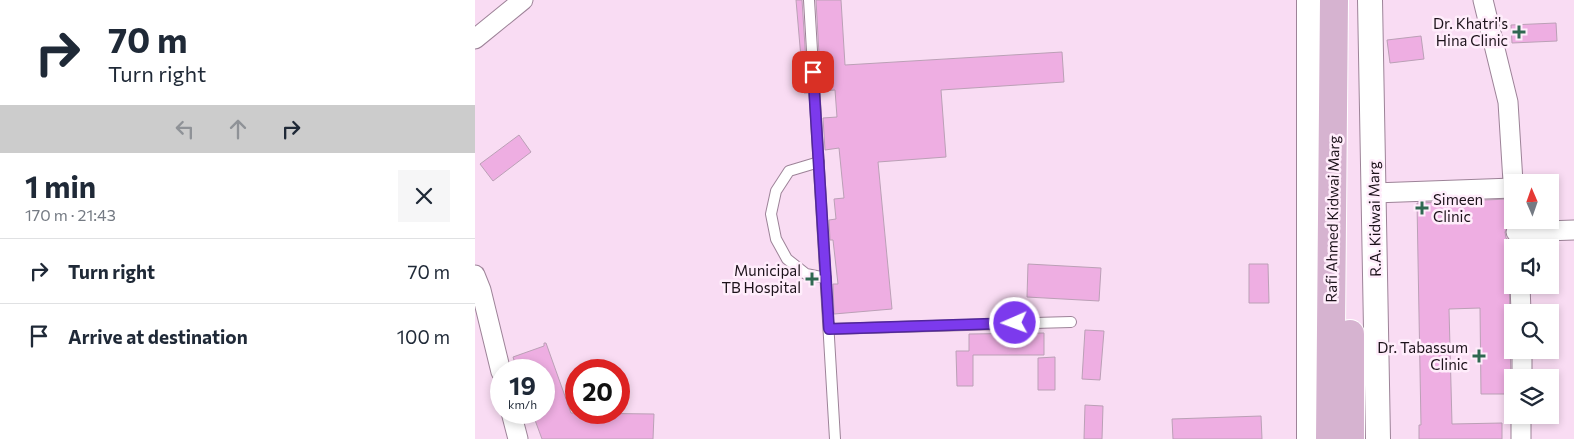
<!DOCTYPE html>
<meta charset="utf-8">
<style>
:root{--surface:#fff;--page:#f6f6f7;--text:#1f2937;--muted:#747a83;--line:#e0e1e3}
body{margin:0;font-family:Commissioner,sans-serif;background:var(--page);color:var(--text);height:100vh;display:flex;flex-direction:column;font-size:19px;white-space:nowrap}
*{box-sizing:border-box;margin:0}
p{font-size:16px;color:var(--muted)}
.icon{flex:none;width:28px;height:28px;fill:none;stroke:currentColor;stroke-width:2;stroke-linecap:round;stroke-linejoin:round}
.map{position:relative;flex:1;overflow:hidden}
.sheet{display:flex;flex-direction:column;background:var(--surface);width:475px}
.sheet>*{flex:none}
.top-card{background:#fff;color:var(--text);overflow:hidden}
.needle{width:32px;rotate:358deg}
.tools{position:absolute;left:1029px;top:174px;display:grid;gap:10px}
.tools a{display:grid;place-items:center;width:55px;height:55px;border-radius:0px;background:var(--surface);box-shadow:0 2px 8px #0003;font-size:25px}
.speed{position:absolute;left:15px;top:359px;display:flex;gap:10px;font-size:25px;font-weight:700;text-align:center}
.speed>*{display:grid;place-content:center;width:65px;height:65px;border-radius:50%;background:var(--surface);box-shadow:0 2px 8px #0003;line-height:1}
.speed small{font-size:12px;font-weight:400}
.speed .limit{border:8px solid #d22;background:#fff;color:#111}
.pin{position:absolute;display:grid;place-items:center;width:42px;height:42px;color:#fff;margin:-21px;border-radius:10px;box-shadow:0 2px 8px #0006}
.me{position:absolute;width:55px;margin:-28px;rotate:268deg;stroke-linejoin:round;filter:drop-shadow(0 0 4px #0008)}
.turn{display:flex;align-items:center;gap:18px;height:105px;padding:0 25px;font-size:22px}
.turn .icon{width:65px;height:65px;stroke-width:2.5}
.turn b{display:block;font-size:35px;line-height:42px}
.lanes{display:flex;align-items:center;height:48px;padding:0 25px;background:#0003;justify-content:center;gap:25px;direction:ltr}
.lanes .off{opacity:.35}
.round{display:grid;place-items:center;flex:none;width:52px;height:52px;border-radius:0px;background:var(--page)}
.headline{display:flex;align-items:center;justify-content:space-between;height:85px;padding:0 25px}
h1{font-size:30px;font-weight:700;line-height:38px}
ul{padding:0;list-style:none}
li{display:flex;align-items:center;gap:15px;height:65px;padding:0 25px;border-top:1px solid var(--line)}
li div{flex:1}
li b{display:block;font-size:19px}
li em{font-style:normal}
main{display:flex;flex:1;min-height:0}
.map>svg:first-child{display:block}
</style>
<main>
<section class="sheet">
<div class="top-card">
<div class="turn"><svg class="icon" aria-label="right" viewBox="0 0 24 24"><path d="M7 20v-9h11M14 6l5 5-5 5"/></svg><div><b>70 m</b>Turn right</div></div>
<div class="lanes"><svg class="icon off" aria-label="left" viewBox="0 0 24 24"><path d="M17 20v-9H6M10 6l-5 5 5 5"/></svg><svg class="icon off" aria-label="ahead" viewBox="0 0 24 24"><path d="M12 20V5M6 11l6-6 6 6"/></svg><svg class="icon" aria-label="right" viewBox="0 0 24 24"><path d="M7 20v-9h11M14 6l5 5-5 5"/></svg></div>
</div>
<div class="headline"><div><h1>1 min</h1><p>170 m · 21:43</p></div><a class="round"><svg class="icon" aria-label="close" viewBox="0 0 24 24"><path d="M6 6l12 12M18 6L6 18"/></svg></a></div>
<ul>
<li><svg class="icon" aria-label="right" viewBox="0 0 24 24"><path d="M7 20v-9h11M14 6l5 5-5 5"/></svg><div><b>Turn right</b></div><em>70 m</em></li>
<li><svg class="icon" aria-label="arrive" viewBox="0 0 24 24"><path d="M6 21V4h12l-3 4 3 4H6"/></svg><div><b>Arrive at destination</b></div><em>100 m</em></li>
</ul>
</section>
<div class="map">
<svg width="1099" height="439" viewBox="0 0 1099 439">
<rect width="100%" height="100%" fill="#f9dcf3"/>
<g fill="#eeaee2" stroke="#bba0b6">
<polygon points="321,0 327,0 333,93 329,93"/>
<polygon points="341,0 366,0 370,65 587,52 589,82 466,90 471,157 403,162 417,309 359,314 358,284 363,284 358,240 355,240 354,220 361,219 359,199 369,198 364,148 350,150 348,118 362,117 360,90 346,91"/>
<polygon points="1081,23 1082,41 1037,43 1036,25"/>
<polygon points="946,36 949,59 915,63 912,40"/>
<polygon points="44,135 56,152 18,181 5,164"/>
<polygon points="1033,199 1034,224 1030,232 1031,238 1035,241 1036,264 1034,264 1036,394 1006,394 1005,308 974,309 977,424 1027,423 1027,439 944,439 944,425 946,425 942,203"/>
<polygon points="553,264 626,268 624,301 552,297"/>
<polygon points="774,264 793,264 794,303 774,303"/>
<polygon points="610,330 629,331 625,380 607,379"/>
<polygon points="569,333 569,355 498,355 498,386 482,386 481,351 494,351 494,334"/>
<polygon points="69,343 71,343 96,413 179,414 178,439 67,439 57,412 69,412 69,370 42,370 38,357 69,346"/>
<polygon points="580,357 580,390 563,390 563,358"/>
<polygon points="610,405 628,406 627,439 609,439"/>
<polygon points="786,416 787,439 698,439 697,419"/>
</g>
<g fill="none" stroke-linecap="round" stroke-linejoin="round">
<g stroke="#9d8398" stroke-width="12">
<g id="service">
<polyline points="334,0 360,439"/>
<polyline points="344,162 314,171 301,191 296,214 301,239 312,259 331,274 351,278"/>
<polyline points="354,329 596,322"/>
</g>
</g>
<g stroke="#9d8398" stroke-width="21">
<g id="minor">
<polyline points="1008,0 1033,102 1038,182"/>
<polyline points="0,39 48,0"/>
<polyline points="899,193 1038,188"/>
<polyline points="1041,232 1099,230"/>
<polyline points="0,275 6,290 26,372"/>
<polyline points="1045,285 1046,312"/>
<polyline points="1047,378 1047,350"/>
<polyline points="36,412 43,439"/>
<polyline points="1046,439 1046,415"/>
</g>
</g>
<g stroke="#9d8398" stroke-width="26">
<g id="tertiary">
<polyline points="834,0 834,439"/>
<polyline points="895,0 903,439"/>
</g>
</g>
<g stroke="#fff" stroke-width="30">
<g id="primary">
<polyline points="855,439 859,0"/>
<polyline points="875,439 875,334"/>
</g>
</g>
<use href="#service" stroke="#fff" stroke-width="10"/>
<use href="#minor" stroke="#fff" stroke-width="19"/>
<use href="#tertiary" stroke="#fff" stroke-width="24"/>
<use href="#primary" stroke="#d6b3d0" stroke-width="28"/>
</g>
<g fill="none" stroke-linecap="round" stroke-linejoin="round">
<g stroke="#51269a" stroke-width="12">
<polyline id="route" points="338,72 354,329 540,323"/>
</g>
<use href="#route" stroke="#7c3aed" stroke-width="9"/>
</g>
<g fill="#2f6851" stroke="#ffedfb" stroke-width="2">
<path d="M1041.5 24.5h5v5h5v5h-5v5h-5v-5h-5v-5h5z"/>
<path d="M944.5 200.5h5v5h5v5h-5v5h-5v-5h-5v-5h5z"/>
<path d="M334.5 271.5h5v5h5v5h-5v5h-5v-5h-5v-5h5z"/>
<path d="M1001.5 348.5h5v5h5v5h-5v5h-5v-5h-5v-5h5z"/>
</g>
<g text-anchor="middle" dominant-baseline="central" stroke-width="5" stroke-linejoin="round" paint-order="stroke">
<g font-size="15" fill="#1c121a" stroke="#ffedfb" text-anchor="end">
<text x="1033" y="23">Dr. Khatri's<tspan x="1033" dy="17">Hina Clinic</tspan></text>
<text x="958" y="199" text-anchor="start">Simeen<tspan x="958" dy="17">Clinic</tspan></text>
<text x="326" y="270">Municipal<tspan x="326" dy="17">TB Hospital</tspan></text>
<text x="993" y="347">Dr. Tabassum<tspan x="993" dy="17">Clinic</tspan></text>
</g>
<g font-size="15" fill="#1c121a" stroke="#ffedfb">
<text transform="translate(857 219) rotate(-89)">Rafi Ahmed Kidwai Marg</text>
<text transform="translate(899 219) rotate(-91)">R.A. Kidwai Marg</text>
</g>
</g>
</svg>
<div class="tools">
<a><svg class="needle" viewBox="-14 -14 28 28"><path d="M0-13l5 13h-10z" fill="#e53935"/><path d="M0 13l5-13h-10z" fill="#747a83"/></svg></a>
<a><svg class="icon" aria-label="sound" viewBox="0 0 24 24"><path d="M4 9h4l5-4v14l-5-4H4zM17 9q2 3 0 6"/></svg></a>
<a><svg class="icon" aria-label="search" viewBox="0 0 24 24"><circle cx="10" cy="10" r="6"/><path d="M15 15l6 6"/></svg></a>
<a><svg class="icon" aria-label="layers" viewBox="0 0 24 24"><path d="M12 4l9 5-9 5-9-5zM3 14l9 5 9-5"/></svg></a>
</div>
<div class="speed"><div>19<small>km/h</small></div><div class="limit">20</div></div>
<div class="pin" style="left:338px;top:72px;background:#d93025"><svg class="icon" aria-label="arrive" viewBox="0 0 24 24"><path d="M6 21V4h12l-3 4 3 4H6"/></svg></div>
<svg class="me" style="left:540px;top:323px" viewBox="-20 -20 40 40"><circle r="17" fill="#7c3aed" stroke="#fff" stroke-width="3"/><path d="M0-11L8 9 0 5-8 9z" fill="#fff"/></svg>
</div>
</main>
